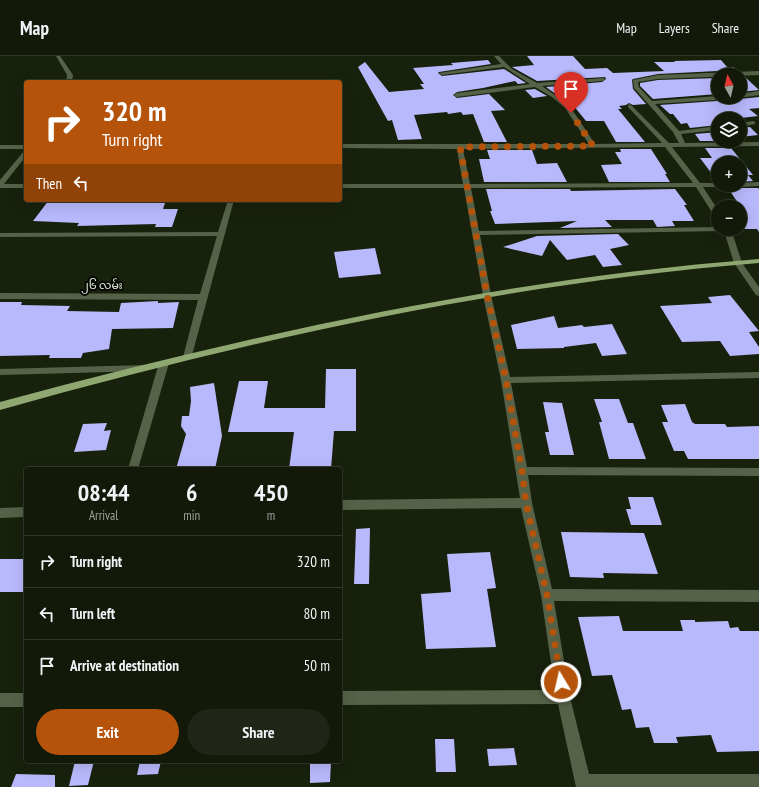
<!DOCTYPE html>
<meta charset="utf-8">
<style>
:root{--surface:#121909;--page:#1f2617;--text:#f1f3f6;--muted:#9ca09c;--line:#31382a;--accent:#b45309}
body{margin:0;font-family:"PT Sans Narrow","Noto Sans Myanmar",sans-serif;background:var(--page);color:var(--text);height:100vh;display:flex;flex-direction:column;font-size:15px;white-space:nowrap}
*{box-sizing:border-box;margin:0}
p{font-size:13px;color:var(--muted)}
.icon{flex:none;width:22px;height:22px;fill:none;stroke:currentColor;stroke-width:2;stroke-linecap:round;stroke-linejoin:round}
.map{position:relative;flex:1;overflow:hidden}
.sheet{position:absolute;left:24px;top:411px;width:318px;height:296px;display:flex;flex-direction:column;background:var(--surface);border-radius:4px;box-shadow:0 4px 16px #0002,0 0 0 1px var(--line)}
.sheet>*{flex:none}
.banner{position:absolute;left:24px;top:24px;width:318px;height:122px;border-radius:4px;box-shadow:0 4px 16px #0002,0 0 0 1px var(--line);background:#b45309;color:#fff;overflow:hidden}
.needle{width:26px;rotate:352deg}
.tools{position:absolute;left:711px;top:12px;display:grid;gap:8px}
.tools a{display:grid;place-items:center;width:36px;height:36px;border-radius:50%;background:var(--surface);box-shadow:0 4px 16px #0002,0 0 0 1px var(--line);font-size:20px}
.pin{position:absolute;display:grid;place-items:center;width:34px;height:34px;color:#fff;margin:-41px -17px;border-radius:50% 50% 50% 0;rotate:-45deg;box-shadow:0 0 4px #0007}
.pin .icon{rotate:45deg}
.me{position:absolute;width:44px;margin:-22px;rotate:351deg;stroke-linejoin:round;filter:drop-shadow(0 0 3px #0008)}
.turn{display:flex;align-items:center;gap:14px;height:84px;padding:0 12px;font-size:18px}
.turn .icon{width:52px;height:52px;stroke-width:2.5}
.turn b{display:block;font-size:28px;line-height:34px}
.then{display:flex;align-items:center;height:38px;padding:0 12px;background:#0003;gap:8px;font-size:15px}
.eta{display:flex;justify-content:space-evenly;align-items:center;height:68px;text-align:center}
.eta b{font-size:24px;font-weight:800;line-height:28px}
.button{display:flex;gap:8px;margin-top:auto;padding:8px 12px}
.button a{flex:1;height:46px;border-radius:24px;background:var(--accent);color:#fff;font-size:16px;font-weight:800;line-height:46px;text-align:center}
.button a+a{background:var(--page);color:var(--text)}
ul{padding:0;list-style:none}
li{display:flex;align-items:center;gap:12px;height:52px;padding:0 12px;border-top:1px solid var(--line)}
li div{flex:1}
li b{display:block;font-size:15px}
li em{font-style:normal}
header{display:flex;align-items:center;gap:24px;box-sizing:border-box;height:56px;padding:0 20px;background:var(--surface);border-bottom:1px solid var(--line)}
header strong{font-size:19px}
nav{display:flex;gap:22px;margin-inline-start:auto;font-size:14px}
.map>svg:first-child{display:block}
</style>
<header>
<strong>Map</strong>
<nav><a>Map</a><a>Layers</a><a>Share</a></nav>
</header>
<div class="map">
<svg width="759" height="731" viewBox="0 0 759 731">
<rect width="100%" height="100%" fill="#18210c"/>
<g fill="#b8b8fc">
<polygon points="527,0 573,0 585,13 607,12 613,17 664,15 654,6 675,6 674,5 721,4 728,12 733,11 737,14 658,18 633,23 632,24 633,33 646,48 633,49 629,47 626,49 619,50 622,53 618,53 645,86 616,86 604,65 586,65 564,38 557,39 546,31 602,26 606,23 605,21 537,25 512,11 534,9"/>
<polygon points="488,4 491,8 439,16 438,17 442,20 504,13 526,27 518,28 515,25 483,32 457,36 453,39 457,42 489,38 505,54 491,55 507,86 484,86 473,58 463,59 461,56 448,58 447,56 414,59 422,83 398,84 392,64 388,65 358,11 365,6 389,36 424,33 420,28 424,28 413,12 453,9 451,7"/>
<polygon points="740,21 745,21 759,34 740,36"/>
<polygon points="718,22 718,38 653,43 640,30 640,27 658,24"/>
<polygon points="535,33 547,40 533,42 525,34"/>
<polygon points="735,41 740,43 759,41 759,52 749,53 758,60 741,62 744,65 740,65 740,63 718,63 718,69 690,72 687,67 681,68 673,58 670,58 660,49 731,44"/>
<polygon points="750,71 758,79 740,81 740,72"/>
<polygon points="718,76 718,85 722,85 700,85 695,78"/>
<polygon points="705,92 731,92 753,119 748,119 753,125 740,126 740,107 718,107 718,122 715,122 700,102 712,102"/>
<polygon points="620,93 651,93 667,118 665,118 670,126 609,126 601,109 622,108 615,96 621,96"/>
<polygon points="487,94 532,94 537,108 557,107 567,126 484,126 479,103 490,103"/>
<polygon points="726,129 736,129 740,132 758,132 759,133 759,176 757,173 740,173 740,150"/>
<polygon points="486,133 570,133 571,135 675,133 687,149 684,149 694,165 672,165 675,170 657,171 653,164 605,164 612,171 560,172 577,165 495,168 490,155 492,155"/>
<polygon points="49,144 166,144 163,153 178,153 172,171 155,171 156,168 77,170 79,167 33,165"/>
<polygon points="618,178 629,189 610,193 622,209 603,211 595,199 567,204 550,184 542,200 503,191 537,180"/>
<polygon points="375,192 381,218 339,222 334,196"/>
<polygon points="730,239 759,275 749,276 759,291 759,298 730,300 720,285 682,286 660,250 712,247 708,241"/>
<polygon points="158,245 158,247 179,246 173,272 112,273 109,293 83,297 81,302 49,302 50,299 0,300 0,246 22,246 21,249 70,250 67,255 119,256 121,247"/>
<polygon points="554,260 558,272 582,269 584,271 612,268 627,298 602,300 596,287 564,291 564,292 517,293 511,269"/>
<polygon points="326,313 356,313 356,375 334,375 331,413 289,413 294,376 228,376 239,325 268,325 264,352 325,352"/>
<polygon points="214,327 222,380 215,413 176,413 186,378 181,370 182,360 189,360 191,345 190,331"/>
<polygon points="594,343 619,343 628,367 633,367 646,403 609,403 599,366 602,366"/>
<polygon points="543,346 562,347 574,399 550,399 545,376 549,376"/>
<polygon points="685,348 692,366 695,368 725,368 727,371 759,370 759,403 688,403 684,395 674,395 662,366 668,366 661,349"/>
<polygon points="107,367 104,375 111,374 106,394 74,396 83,368"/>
<polygon points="628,441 653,441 662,469 631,469 626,453 631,453"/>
<polygon points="370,472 369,528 354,528 356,473"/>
<polygon points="561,476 644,477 658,518 603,517 604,522 570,521"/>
<polygon points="490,496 496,532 487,533 496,591 426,593 421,538 451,536 447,498"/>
<rect x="0" y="503" width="26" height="33"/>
<polygon points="619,560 623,575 683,575 680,564 695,564 695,566 728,565 730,572 738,571 740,575 759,575 759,695 717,696 711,679 676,681 678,687 654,687 649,671 636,672 631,653 622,654 612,619 592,620 578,561"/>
<polygon points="435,683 454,683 456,716 436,716"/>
<polygon points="514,692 517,709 489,710 487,693"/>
<polygon points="75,705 94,705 88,729 69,730"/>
<polygon points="140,705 161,705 158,718 137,719"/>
<polygon points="310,705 331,705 330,726 310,727"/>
<polygon points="16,718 55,719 55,731 11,731"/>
</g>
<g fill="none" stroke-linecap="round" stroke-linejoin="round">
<g fill="#566247" fill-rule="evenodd">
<polygon points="56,0 60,0 73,19 72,26 66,26 67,19"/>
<path d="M494 0H499L512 13 537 27 604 22 605 23 602 25 542 30 569 49 595 88 662 87 628 51V49L630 48 669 87H679L673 76 634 32 633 24 658 19 759 15V19L658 23 638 26 639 31 652 45 718 40 734 41 731 43 655 48 679 75 718 70V74L681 78 685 87 759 86V90L672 91 700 127H718V129H725L722 131H703L718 154V161H715L696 131 471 132 479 175 718 171V173H731L742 207 759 231V240L756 239 734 207 724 175 480 179 491 239 510 321 759 316V322L511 327 527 411 759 412V420L528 419 532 447 552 533 759 534V546L554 545 570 641 589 718H759V731H576L558 648 340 649V635L555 634 541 539 521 452 340 454V444L520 442 501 324 483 239 464 132H340V128H463L457 93 340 92V88H589L565 52 552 41 535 31 457 41 454 39 457 37 530 28 504 11 442 19 439 17 501 8ZM665 91 693 127 470 128 463 93Z"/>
<polygon points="759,35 759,39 740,42 738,41 740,41 740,38"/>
<polygon points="753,65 755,66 755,68 740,71 740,67"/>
<rect x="0" y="89" width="26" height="4"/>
<polygon points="26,94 26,100 4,128 26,128 26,132 0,132 0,124 24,95"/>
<polygon points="759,126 759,130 740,131 737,129 740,129 740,127"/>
<polygon points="228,144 234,144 191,303 188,304 183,301 198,244 0,243 0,237 200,238 217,180 0,181 0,177 218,176"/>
<polygon points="164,304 169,307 138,413 128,413 159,307"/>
<polygon points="146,309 151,312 146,315 0,319 0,313"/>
<polygon points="26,451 26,461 0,462 0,452"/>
<rect x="0" y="637" width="26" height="14"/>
</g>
<path fill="#8fa770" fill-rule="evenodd" d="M759 203V207C501 228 249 284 0 354V346C249 279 502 223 759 203Z"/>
</g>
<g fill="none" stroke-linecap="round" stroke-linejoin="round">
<polyline stroke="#b45309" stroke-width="7" stroke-dasharray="0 12.6" points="561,626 547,539 526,447 522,415 506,324 487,239 460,91 593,90 571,57"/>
</g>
<g text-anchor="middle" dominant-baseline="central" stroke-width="4" stroke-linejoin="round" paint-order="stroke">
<g font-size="11" fill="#f1f8ea" stroke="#060903">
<text x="102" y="229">၂၆ လမ်း</text>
</g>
</g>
</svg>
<div class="tools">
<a><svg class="needle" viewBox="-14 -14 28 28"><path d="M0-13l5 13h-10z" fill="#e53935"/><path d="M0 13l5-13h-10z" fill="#9ca09c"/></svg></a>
<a><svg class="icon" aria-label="layers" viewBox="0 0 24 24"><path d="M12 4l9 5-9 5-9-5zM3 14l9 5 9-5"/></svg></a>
<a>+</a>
<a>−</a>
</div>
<div class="pin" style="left:571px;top:57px;background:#d93025"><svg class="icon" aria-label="arrive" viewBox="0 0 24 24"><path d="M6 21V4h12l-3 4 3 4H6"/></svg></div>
<svg class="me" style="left:561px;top:626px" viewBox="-20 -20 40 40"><circle r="17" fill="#b45309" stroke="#fff" stroke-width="3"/><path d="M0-11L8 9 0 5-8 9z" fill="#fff"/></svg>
<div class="banner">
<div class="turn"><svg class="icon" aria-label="right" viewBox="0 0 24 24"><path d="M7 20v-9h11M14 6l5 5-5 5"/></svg><div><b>320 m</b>Turn right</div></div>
<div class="then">Then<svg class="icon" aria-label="left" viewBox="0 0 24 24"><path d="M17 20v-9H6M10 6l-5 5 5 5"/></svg></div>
</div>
<section class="sheet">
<div class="eta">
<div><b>08:44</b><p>Arrival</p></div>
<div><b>6</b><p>min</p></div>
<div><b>450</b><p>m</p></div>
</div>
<ul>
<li><svg class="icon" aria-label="right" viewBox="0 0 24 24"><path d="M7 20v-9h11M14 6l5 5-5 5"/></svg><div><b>Turn right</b></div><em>320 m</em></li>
<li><svg class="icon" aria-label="left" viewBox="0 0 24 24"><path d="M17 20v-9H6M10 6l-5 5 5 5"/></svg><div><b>Turn left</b></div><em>80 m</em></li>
<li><svg class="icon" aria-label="arrive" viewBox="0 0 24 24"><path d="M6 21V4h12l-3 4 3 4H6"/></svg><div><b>Arrive at destination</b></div><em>50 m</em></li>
</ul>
<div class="button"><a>Exit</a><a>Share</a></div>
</section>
</div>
